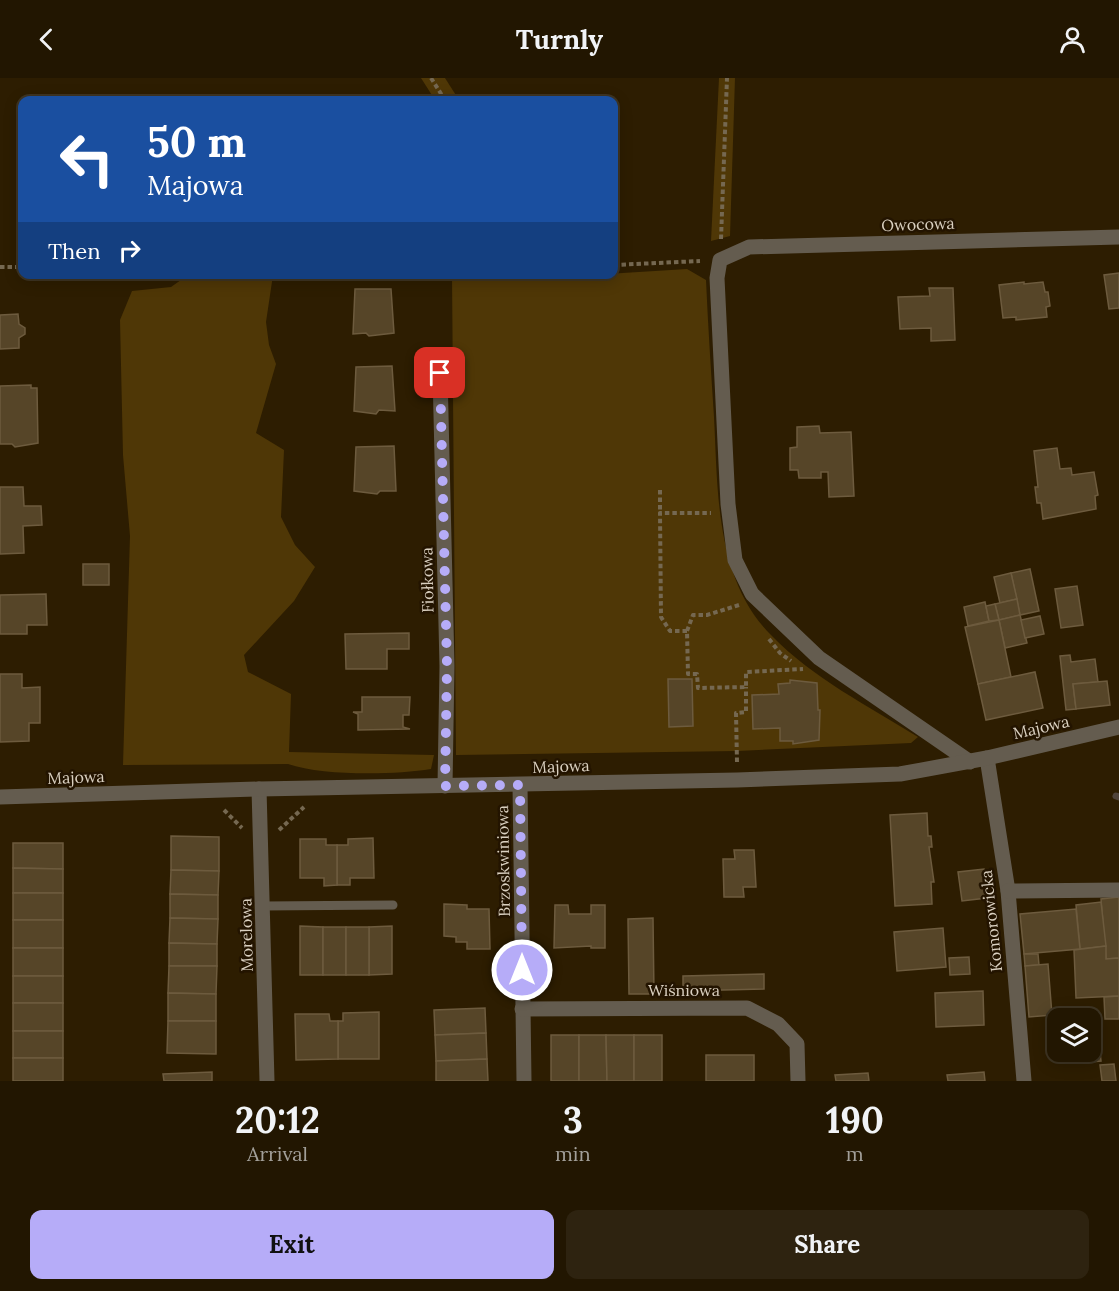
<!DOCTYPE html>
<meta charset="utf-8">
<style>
:root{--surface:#221601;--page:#2e2310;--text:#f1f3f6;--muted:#a29f99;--line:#3f3523;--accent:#b6acf8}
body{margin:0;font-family:Lora,serif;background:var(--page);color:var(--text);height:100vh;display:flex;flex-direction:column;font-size:22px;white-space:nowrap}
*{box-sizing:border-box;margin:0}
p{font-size:20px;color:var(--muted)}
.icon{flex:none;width:33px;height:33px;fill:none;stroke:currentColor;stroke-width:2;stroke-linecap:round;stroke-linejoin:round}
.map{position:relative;height:1003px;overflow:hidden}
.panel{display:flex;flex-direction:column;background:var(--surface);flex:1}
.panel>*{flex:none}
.guide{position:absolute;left:18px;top:18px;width:600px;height:183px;border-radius:12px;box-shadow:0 3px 15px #0003,0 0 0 2px var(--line);background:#1a4fa0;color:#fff;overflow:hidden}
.tools{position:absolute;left:1047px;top:930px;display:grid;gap:12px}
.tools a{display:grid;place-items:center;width:54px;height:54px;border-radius:12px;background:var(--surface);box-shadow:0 3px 15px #0003,0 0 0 2px var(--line);font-size:30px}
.pin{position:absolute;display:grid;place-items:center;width:51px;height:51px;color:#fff;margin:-26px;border-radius:12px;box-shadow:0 3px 9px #0006}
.me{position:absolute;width:66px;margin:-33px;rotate:0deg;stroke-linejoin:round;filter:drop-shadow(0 0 4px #0008)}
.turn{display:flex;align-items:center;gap:21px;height:126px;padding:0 30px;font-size:27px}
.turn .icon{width:78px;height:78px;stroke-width:2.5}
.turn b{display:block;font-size:42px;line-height:51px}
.then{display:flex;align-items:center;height:57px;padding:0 30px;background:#0003;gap:12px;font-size:22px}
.eta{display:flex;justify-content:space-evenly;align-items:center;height:102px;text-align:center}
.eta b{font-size:36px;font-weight:800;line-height:42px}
.cta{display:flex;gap:12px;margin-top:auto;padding:12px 30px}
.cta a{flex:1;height:69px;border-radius:12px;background:var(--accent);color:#111;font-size:24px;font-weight:800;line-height:69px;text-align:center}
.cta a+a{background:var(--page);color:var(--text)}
header{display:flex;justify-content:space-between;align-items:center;height:78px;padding:0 30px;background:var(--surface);font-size:27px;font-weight:800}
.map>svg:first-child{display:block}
</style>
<header><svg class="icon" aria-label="back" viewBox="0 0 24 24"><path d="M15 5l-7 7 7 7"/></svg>Turnly<svg class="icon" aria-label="person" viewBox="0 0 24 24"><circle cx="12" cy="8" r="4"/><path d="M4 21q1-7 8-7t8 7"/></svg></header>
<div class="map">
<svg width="1119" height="1003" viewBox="0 0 1119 1003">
<rect width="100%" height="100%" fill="#2d1d01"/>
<g fill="#4f3706">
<polygon points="421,0 445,0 459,22 435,22"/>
<polygon points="719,0 735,0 730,158 711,163"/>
<path d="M687 191 706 202C708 248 711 293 714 339 718 413 715 502 772 558 813 600 868 628 918 659L911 665 737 673 456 677 452 197 511 196 542 200Z"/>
<path d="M188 197H273L266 244 269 267 276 286 256 355 284 372 281 439 295 467 315 489 294 523 244 577 248 594 291 616 289 674 434 677 431 691C394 697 323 698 288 686L123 687 130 458 123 377 120 242 132 213 171 209Z"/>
</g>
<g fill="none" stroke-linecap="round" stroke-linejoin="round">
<polyline stroke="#4f433a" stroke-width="7" points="1116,718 1119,719"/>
</g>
<g fill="#564528" stroke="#6d5b3e" stroke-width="1.5">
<polygon points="1119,195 1119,230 1109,231 1104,197"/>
<polygon points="1024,204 1024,206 1043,204 1045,214 1048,214 1050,228 1046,229 1047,239 1016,242 1016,239 1003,240 999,207"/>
<polygon points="929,210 953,210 955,262 931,263 931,250 900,251 898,219 930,218"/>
<polygon points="355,211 391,211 394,255 369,258 366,255 353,256"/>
<polygon points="18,236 19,246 25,250 25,256 19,260 19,270 0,271 0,237"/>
<polygon points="392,288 395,333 379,332 376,336 354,333 356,289"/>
<polygon points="31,307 31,310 37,310 38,365 15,369 12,366 0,366 0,308"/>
<polygon points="819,348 820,355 851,354 854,418 829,419 828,394 821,394 821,400 799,400 798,392 790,392 790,370 797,369 797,349"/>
<polygon points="394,368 396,413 380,413 377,416 354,413 356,369"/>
<polygon points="1057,370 1060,391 1071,390 1072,397 1094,394 1098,417 1095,418 1096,431 1043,441 1041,425 1037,425 1035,409 1038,409 1034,373"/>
<polygon points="0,409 23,409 24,428 41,428 42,447 23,448 24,475 0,476"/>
<rect x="83" y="486" width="26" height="21"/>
<polygon points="1030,491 1039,533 1020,537 1011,495"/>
<polygon points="1011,495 1017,521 1000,525 994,499"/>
<polygon points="1077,508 1083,547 1061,550 1055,511"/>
<polygon points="46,516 47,547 27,547 27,556 0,556 0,517"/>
<polygon points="1017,521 1020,537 999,542 995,526"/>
<polygon points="985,524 989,543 968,548 964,529"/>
<polygon points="995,526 999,542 989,543 986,528"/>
<polygon points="1020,537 1027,565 1005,570 999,542"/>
<polygon points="1040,538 1044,556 1025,560 1021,542"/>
<polygon points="999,542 1011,599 978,606 965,549"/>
<polygon points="409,555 409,571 387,571 387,591 346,591 345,556"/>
<polygon points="1070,577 1071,584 1095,581 1098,604 1073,606 1076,631 1066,632 1060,578"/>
<polygon points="1035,594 1043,630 986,642 978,606"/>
<polygon points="0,596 22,596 22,610 40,609 40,645 29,645 29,663 0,664"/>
<polygon points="668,601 692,601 693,648 669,649"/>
<polygon points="790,602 817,605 818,632 820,632 819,662 793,666 793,663 780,663 780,650 753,651 752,617 779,616 778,606 790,605"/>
<polygon points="1107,603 1110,627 1076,631 1073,606"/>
<polygon points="362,619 410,619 409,637 403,637 403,649 410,651 358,652 358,636 353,634 362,634"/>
<polygon points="927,735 928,758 931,758 932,769 929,769 934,804 931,804 932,826 895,828 890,737"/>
<polygon points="171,758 219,759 219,793 171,792"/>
<polygon points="373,760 374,800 350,800 350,807 337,807 337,767 348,767 348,761"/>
<polygon points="300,761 326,761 326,767 337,767 337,807 324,808 324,800 300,800"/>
<polygon points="13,765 63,765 63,791 13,790"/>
<polygon points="734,772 754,772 756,809 743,809 744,819 724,819 723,781 735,781"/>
<polygon points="13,790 63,791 63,815 13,815"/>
<polygon points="984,791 987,820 962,823 958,794"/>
<polygon points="171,792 219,793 218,817 170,816"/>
<rect x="13" y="815" width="50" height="27"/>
<polygon points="170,816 218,817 218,841 170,840"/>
<polygon points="1119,819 1119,880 1106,881 1101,821"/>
<polygon points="1101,824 1106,868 1080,871 1076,827"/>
<polygon points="444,826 467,827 467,831 489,831 490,871 467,871 467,864 456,864 456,859 444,858"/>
<polygon points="555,827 568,827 569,836 591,836 591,827 605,827 605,870 591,870 591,868 554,870"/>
<polygon points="1076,831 1080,871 1024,876 1020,836"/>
<polygon points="170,840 218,841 217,866 169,865"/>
<polygon points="653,840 654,916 629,916 628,841"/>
<rect x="13" y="842" width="50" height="28"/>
<polygon points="300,848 323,849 323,897 300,897"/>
<polygon points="392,848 392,896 369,897 369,849"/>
<rect x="323" y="849" width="23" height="48"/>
<rect x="346" y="849" width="23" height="48"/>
<polygon points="943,850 946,889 897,893 894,854"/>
<polygon points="169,865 217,866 217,888 169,888"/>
<polygon points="1106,868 1106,881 1119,880 1119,918 1076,920 1074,872"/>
<rect x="13" y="870" width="50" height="28"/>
<polygon points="1024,876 1038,876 1039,887 1025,888"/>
<polygon points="969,879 970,896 950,897 949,880"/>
<polygon points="1048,886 1052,937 1029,939 1025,888"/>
<polygon points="169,888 217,888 216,916 168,915"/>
<polygon points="764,896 764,911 683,913 683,898"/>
<rect x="13" y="898" width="50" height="27"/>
<polygon points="983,913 984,947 936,949 935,915"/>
<polygon points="168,915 216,916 216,943 168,943"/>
<polygon points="1119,918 1119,941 1105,941 1104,919"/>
<rect x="13" y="925" width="50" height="28"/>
<polygon points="485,930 486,955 435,957 434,932"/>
<polygon points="379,934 379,981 338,981 338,943 343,943 343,935"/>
<polygon points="295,936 329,936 330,943 338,943 338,981 296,982"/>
<polygon points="168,943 216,943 216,976 167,975"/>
<rect x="13" y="953" width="50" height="27"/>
<polygon points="486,955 487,981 436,983 435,957"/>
<rect x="551" y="957" width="28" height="46"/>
<polygon points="579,957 606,957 607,1003 579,1003"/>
<polygon points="606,957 634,957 634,1003 607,1003"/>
<rect x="634" y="957" width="28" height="46"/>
<polygon points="1099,965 1101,983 1090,984 1090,966"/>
<rect x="706" y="977" width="48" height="26"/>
<rect x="13" y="980" width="50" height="23"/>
<polygon points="487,981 488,1003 436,1003 436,983"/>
<polygon points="1114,986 1116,1003 1102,1003 1100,987"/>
<polygon points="212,994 212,1003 164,1003 163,996"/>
<polygon points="984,994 985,1003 948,1003 947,997"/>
<polygon points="868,995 869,1003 836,1003 835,997"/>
</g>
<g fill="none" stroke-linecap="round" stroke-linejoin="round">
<g stroke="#756851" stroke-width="4" stroke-dasharray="4.5 3" stroke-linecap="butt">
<polyline points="431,0 445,22"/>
<polyline points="721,161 727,0"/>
<polyline points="614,187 700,183"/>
<polyline points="0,189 22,189"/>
<polyline points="660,412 660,435"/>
<polyline points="739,527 707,537 693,537 687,553 688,596 697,596 698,610 746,609 746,594 803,591"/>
<polyline points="687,553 670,553 661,539 660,435 711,435"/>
<polyline points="769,561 780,575 791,583"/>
<polyline points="737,684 736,635 746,634 746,609"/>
<polyline points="224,732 242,750"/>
<polyline points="279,752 304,729"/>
</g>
<polyline stroke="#645c4f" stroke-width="9" points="263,828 393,827"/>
<g stroke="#645c4f" stroke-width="15">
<polyline points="440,295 447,588 445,708"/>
<polyline points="987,680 1008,813 1024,1003"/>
<polyline points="970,684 819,580 752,516 735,482 728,426 717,200 720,182 749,169 1119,159"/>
<polyline points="520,707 524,1003"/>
<polyline points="259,711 267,1003"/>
<polyline points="0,719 259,711 737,702 900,696 987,680 1119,649"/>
<polyline points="1008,813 1119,812"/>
<polyline points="522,931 747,930 778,946 797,966 798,1003"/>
</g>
</g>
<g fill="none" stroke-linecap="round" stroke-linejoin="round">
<polyline stroke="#b6acf8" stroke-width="10" stroke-dasharray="0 18" points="440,295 447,588 445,708 520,707 522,892"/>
</g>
<g text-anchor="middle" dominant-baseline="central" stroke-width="5" stroke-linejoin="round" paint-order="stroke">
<g font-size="16" fill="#dad0c0" stroke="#231400">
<text transform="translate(918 146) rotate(-2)">Owocowa</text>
<text transform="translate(427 502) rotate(-91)">Fiołkowa</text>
<text transform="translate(1041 649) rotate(-13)">Majowa</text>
<text transform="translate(561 688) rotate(-2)">Majowa</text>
<text transform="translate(76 699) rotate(-2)">Majowa</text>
<text transform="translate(503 783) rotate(-91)">Brzoskwiniowa</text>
<text transform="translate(991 843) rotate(-96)">Komorowicka</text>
<text transform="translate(246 857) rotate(-91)">Morelowa</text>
<text x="684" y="912">Wiśniowa</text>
</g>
</g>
</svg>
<div class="tools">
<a><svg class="icon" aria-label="layers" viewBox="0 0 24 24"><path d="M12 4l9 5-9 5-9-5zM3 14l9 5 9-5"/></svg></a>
</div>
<div class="pin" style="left:440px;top:295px;background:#d93025"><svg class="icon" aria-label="arrive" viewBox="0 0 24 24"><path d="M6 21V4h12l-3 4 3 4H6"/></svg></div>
<svg class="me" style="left:522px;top:892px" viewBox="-20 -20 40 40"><circle r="17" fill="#b6acf8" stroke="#fff" stroke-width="3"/><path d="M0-11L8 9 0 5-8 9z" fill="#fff"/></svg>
<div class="guide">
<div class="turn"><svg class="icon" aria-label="left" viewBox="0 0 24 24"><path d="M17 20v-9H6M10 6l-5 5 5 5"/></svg><div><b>50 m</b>Majowa</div></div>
<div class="then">Then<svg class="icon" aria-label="right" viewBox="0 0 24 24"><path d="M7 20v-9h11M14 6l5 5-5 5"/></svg></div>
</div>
</div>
<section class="panel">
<div class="eta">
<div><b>20:12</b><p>Arrival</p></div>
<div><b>3</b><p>min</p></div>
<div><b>190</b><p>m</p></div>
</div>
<div class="cta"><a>Exit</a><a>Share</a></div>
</section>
